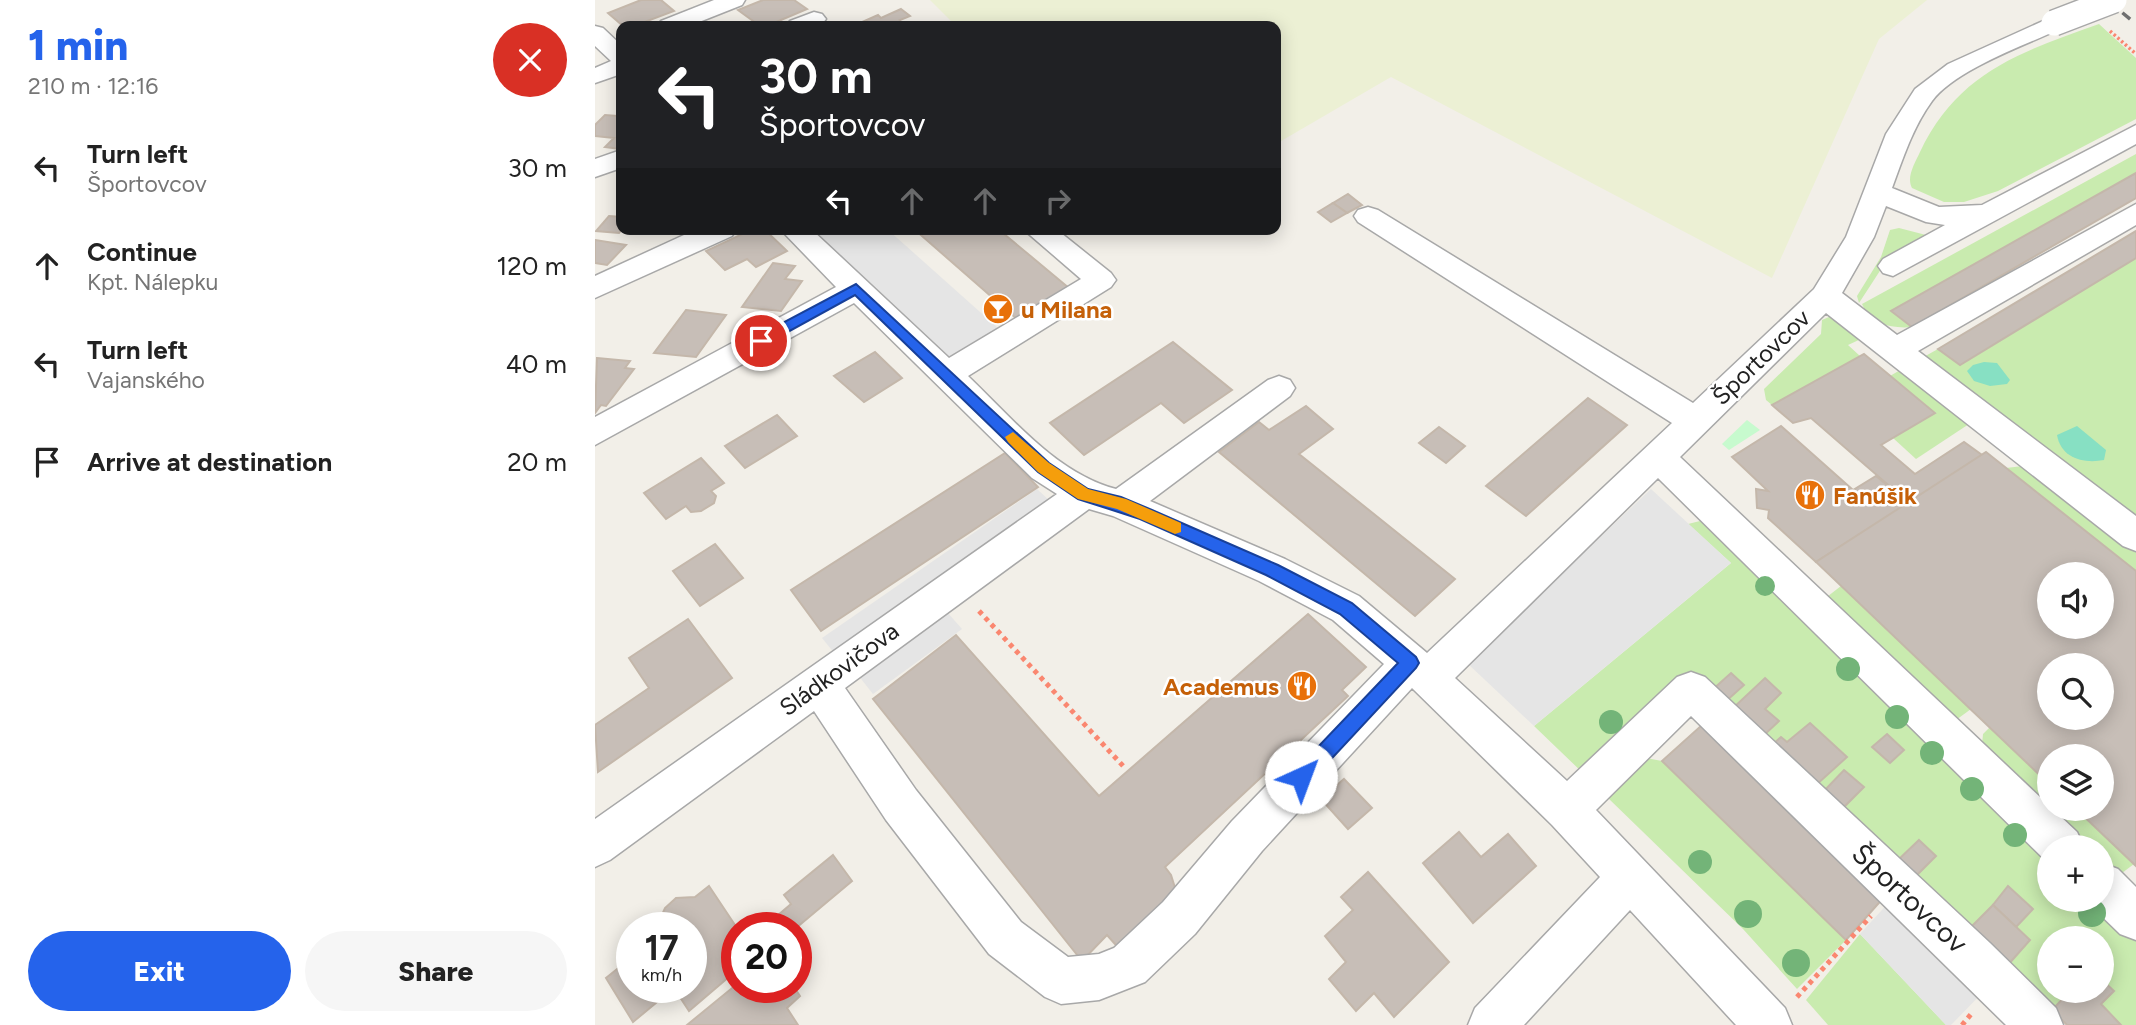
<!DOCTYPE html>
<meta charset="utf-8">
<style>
:root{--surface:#fff;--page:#f6f6f6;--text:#222;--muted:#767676;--accent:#2563eb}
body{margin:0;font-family:Figtree,sans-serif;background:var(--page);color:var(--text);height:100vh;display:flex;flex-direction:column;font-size:26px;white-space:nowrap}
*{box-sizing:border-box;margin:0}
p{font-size:23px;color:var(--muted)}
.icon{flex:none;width:38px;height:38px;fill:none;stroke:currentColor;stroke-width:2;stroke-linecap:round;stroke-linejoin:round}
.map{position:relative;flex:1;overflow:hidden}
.drawer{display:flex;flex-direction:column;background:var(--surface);width:595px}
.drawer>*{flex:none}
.top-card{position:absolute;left:21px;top:21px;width:665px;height:214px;border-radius:14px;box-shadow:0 4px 18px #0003;background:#202124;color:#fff;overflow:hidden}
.fabs{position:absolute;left:1442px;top:562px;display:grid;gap:14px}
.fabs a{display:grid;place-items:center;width:77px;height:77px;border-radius:50%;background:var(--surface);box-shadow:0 4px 18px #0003;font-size:35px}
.speed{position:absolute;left:21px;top:912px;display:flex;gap:14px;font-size:35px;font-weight:700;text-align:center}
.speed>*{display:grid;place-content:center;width:91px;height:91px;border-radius:50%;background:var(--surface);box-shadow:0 4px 18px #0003;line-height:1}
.speed small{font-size:18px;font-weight:400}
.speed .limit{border:10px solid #d22;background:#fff;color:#111}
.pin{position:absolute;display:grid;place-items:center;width:60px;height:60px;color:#fff;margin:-30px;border:4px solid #fff;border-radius:50%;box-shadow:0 2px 7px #0007}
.me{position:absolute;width:77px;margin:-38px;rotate:43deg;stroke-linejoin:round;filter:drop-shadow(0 0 5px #0008)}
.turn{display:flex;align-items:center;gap:24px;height:147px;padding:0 28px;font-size:32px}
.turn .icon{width:91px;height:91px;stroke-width:2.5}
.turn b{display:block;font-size:49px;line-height:60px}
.lanes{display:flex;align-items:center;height:66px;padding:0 28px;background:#0003;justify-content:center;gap:35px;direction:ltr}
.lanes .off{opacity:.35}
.round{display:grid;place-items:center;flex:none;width:74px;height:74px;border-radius:37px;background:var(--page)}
.headline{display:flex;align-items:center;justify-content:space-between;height:119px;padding:0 28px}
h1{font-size:42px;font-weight:800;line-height:52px;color:var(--accent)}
.button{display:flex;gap:14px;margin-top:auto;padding:14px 28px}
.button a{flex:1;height:80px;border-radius:42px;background:var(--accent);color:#fff;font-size:28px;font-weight:800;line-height:80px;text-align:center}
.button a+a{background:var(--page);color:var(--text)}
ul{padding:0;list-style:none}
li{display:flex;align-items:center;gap:21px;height:98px;padding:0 28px}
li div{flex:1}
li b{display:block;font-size:26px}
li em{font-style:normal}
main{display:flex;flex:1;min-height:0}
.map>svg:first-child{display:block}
</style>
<main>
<section class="drawer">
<div class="headline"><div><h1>1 min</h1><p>210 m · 12:16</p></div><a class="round" style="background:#d93025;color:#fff"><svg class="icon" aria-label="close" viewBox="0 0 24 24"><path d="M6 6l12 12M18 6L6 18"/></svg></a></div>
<ul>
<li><svg class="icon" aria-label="left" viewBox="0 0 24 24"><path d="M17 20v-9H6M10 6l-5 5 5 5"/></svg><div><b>Turn left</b><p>Športovcov</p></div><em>30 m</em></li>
<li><svg class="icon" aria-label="ahead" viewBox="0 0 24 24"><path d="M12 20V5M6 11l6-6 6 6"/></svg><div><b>Continue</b><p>Kpt. Nálepku</p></div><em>120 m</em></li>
<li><svg class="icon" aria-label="left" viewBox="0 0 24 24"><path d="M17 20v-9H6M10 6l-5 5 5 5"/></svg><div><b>Turn left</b><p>Vajanského</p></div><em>40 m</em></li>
<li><svg class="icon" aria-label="arrive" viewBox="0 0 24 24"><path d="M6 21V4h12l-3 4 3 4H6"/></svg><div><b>Arrive at destination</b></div><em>20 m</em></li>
</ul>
<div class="button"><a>Exit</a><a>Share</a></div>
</section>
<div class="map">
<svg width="1541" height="1025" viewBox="0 0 1541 1025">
<rect width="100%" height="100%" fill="#f2efe8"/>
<polygon fill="#ecf0d4" points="335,0 1332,0 1284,39 1177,278 796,77 681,144 681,26 361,26"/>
<g fill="#c9ebaf" fill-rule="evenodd">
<path d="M1504 24 1541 58V119L1403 191 1369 202H1349L1317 188C1311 177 1320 163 1325 152 1363 72 1426 52 1504 24Z"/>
<path d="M1541 154V173L1297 311 1317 327C1296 329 1279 323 1262 311L1269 308 1267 304Z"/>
<polygon points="1304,228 1331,235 1292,260 1264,303 1262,296 1286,257 1295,230"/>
<polygon points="1541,258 1541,524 1325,359 1343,349 1366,365"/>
<polygon points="1234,317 1242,317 1266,339 1253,345 1265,356 1177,405 1171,400 1169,389 1226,334 1227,320"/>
<polygon points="1312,366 1374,424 1321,459 1298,438 1295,376"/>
<polygon points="1428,466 1541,548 1541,571 1411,468"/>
<path d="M1105 521 1117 524 1129 533 1454 855V900H1500L1541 940V1025H1472L1114 689 990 775 939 726 1136 563 1093 524ZM1454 938H1507V990H1454Z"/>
<polygon points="1246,586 1376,709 1361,720 1228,600"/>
<polygon points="1395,727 1454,784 1454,808 1480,809 1539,864 1523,876 1507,860 1507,847 1493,847 1387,745 1388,734"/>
<polygon points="1051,758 1067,761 1251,940 1202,989 1148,929 1013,798"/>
<polygon points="1265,934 1351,1025 1233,1025 1211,1000"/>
</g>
<polygon fill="#c7face" points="1152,420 1165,430 1134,450 1127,444"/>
<g fill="#87e0c3">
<polygon points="1389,362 1402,363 1415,380 1412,384 1395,386 1379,381 1372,371 1378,365"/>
<path d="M1482 426 1511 450 1509 460C1488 464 1466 458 1462 435Z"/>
</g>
<g fill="#e5e5e5">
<polygon points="199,229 292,229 413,337 353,374"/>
<polygon points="442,489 456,502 240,654 227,638"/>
<polygon points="1056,489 1136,563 939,726 872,663"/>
<polygon points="352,612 367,629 278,694 263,675"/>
<polygon points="1297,899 1390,990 1356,1025 1351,1025 1265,934"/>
</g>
<g fill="#c7beb7" stroke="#c4b7aa" stroke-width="2" fill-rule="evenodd">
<polygon points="46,0 66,0 79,11 39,26 28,26 13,13"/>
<polygon points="168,0 199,0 212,9 172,26 165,26 143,10"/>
<polygon points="306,9 315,16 305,20 311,25 307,26 267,26 271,24 267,22 283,15 286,18"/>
<polygon points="26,113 26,149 10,147 19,138 0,136 0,125 10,115 23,116"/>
<polygon points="1541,173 1541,198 1317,327 1296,311"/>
<polygon points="753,194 767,205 752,213 738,203"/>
<polygon points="738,203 752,213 736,222 723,212"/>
<polygon points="14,216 26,217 27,229 24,233 1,231"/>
<polygon points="158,229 169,229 192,251 161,267 152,259 130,270 111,251"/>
<polygon points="319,229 403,229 474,288 422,319"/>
<polygon points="1541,231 1541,258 1365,365 1343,349"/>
<polygon points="0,240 31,245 12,265 0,263"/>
<polygon points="178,263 200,266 190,279 207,281 186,311 147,307"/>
<polygon points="91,310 131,315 101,357 59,353"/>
<polygon points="578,342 637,390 589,423 566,403 489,455 455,423"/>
<polygon points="280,352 307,378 269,402 239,376"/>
<polygon points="1269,354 1340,413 1286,445 1320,474 1369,442 1387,455 1314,503 1216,418 1198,423 1177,405"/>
<polygon points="2,358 35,361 30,368 39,369 11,406 6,405 0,413"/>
<polygon points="993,398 1032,425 931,516 891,486"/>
<polygon points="711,406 738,429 704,454 860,579 820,616 624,452 664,422 674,430"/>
<polygon points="182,415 202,436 150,468 130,446"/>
<polygon points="1186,426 1258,490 1281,476 1314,503 1221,562 1173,518 1174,510 1162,508 1161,489 1173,491 1137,457"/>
<polygon points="844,427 870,446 851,463 824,443"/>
<path d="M1391 452 1541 571V866L1480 808H1507V756H1454V784L1221 562ZM1454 574H1507V626H1454ZM1454 665H1507V718H1454Z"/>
<polygon points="410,453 443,487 226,631 196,590"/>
<polygon points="106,458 129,483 116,491 121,496 119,503 106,511 96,512 91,506 71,519 49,493"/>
<polygon points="120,544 148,578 105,606 78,571"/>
<polygon points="713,614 771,667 747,690 753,696 570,867 576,875 585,904 528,953 512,935 487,961 278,699 361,635 504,796"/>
<polygon points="93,619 137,678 3,772 0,725 54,688 34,658"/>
<polygon points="1136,673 1149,685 1129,703 1116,691"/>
<polygon points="1170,678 1186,693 1170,709 1184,721 1166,738 1136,710"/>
<polygon points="1215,723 1252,757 1220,786 1176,746 1186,737 1192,742"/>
<polygon points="1107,725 1290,896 1251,940 1067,761"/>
<polygon points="1292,734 1309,750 1295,763 1277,747"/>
<polygon points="1249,770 1269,787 1247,809 1228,792"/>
<polygon points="749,779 777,808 753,829 726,799"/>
<polygon points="864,832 886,857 913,834 941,866 878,923 828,863"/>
<polygon points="1324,840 1341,856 1320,877 1303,860"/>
<polygon points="238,855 257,881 201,928 168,928 196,904 189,895"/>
<polygon points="773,872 854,962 799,1017 779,993 761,1011 734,979 751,962 730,936 758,910 746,897"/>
<polygon points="114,886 142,928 142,970 94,1011 79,988 38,1022 11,978 37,957 37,987 96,987 96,928 61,928 70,908 81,898 100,897"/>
<polygon points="1413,886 1438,909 1421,927 1398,905"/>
<polygon points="1398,905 1435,940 1412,966 1374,929"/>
<polygon points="1507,980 1519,991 1506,1004 1526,1025 1472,1025 1457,1010 1476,990 1507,990"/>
<polygon points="142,984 142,987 199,987 205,996 192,1008 203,1025 92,1025"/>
</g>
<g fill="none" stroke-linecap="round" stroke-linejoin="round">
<g stroke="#a8a8a8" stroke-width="3">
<g id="minor">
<polygon points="119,0 150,0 147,5 94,26 62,26 66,21"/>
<polygon points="219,12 227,14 231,19 227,24 191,26 195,21"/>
<path d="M1459 16 1467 18 1471 23 1467 28C1431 45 1361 69 1337 101 1318 127 1308 158 1297 188L1344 207 1387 205 1541 125V144L1298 276 1288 273 1283 266 1288 259 1350 225 1331 222 1291 206 1279 237 1247 293 1302 335 1541 204V225L1323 351 1541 516V551L1528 546 1231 313 1085 457 1482 832 1489 847H1454V863L1452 862 1063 478 860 678 972 781 1082 677 1096 672 1110 677 1395 943 1461 1008 1468 1025H1411L1096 716 1001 810 1190 1008 1197 1025H1141L1035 910 929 1025H873L880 1008 1005 877 957 825 817 688 667 851 600 934 550 982 504 1000 466 1004 450 997 394 954 291 820 219 711 15 860 0 867V819L462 494 437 478 259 303 0 445V417L241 287 185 229H216L354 358 486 279 428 229H461L516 273 521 280 516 287 373 376C417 418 461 473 521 489L673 380 684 376 695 380 700 388 695 396 555 501 690 559 764 596 832 653 1077 423 763 222 759 216 763 210 773 207 783 210 1098 403 1219 289 1251 237 1291 134 1320 89 1353 64ZM494 509 518 516 664 581 738 620 789 664 637 821 568 902 519 948 504 954 473 957 426 922 321 790 250 688Z"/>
<polygon points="0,26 8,28 26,45 26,74 0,83 0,68 16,61 0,46"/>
<polygon points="26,150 26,168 0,177 0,159"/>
<polygon points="102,229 141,229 137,236 0,298 0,276"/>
<polygon points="1507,863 1523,869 1541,887 1541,940 1525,934 1491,901 1507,900"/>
</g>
</g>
<polyline stroke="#fa8770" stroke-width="3.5" stroke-dasharray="2.5 2.5" stroke-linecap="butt" points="1515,31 1541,54"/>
<g stroke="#fa8770" stroke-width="5" stroke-dasharray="4.5 4.5" stroke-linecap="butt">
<polyline points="384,611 530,768"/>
<polyline points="1202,997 1276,916"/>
<polyline points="1367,1025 1377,1013"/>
</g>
<use href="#minor" fill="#fff" fill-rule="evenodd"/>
<polyline stroke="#6f6f6f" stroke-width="3.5" stroke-dasharray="10 10" stroke-linecap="butt" points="1512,0 1541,24"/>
<g stroke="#a8a8a8" stroke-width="28" stroke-linecap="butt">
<polyline id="minor-bridge" points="1459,23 1519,0"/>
</g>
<use href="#minor-bridge" stroke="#fff" stroke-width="25"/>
</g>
<g fill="#73b478">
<circle cx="1170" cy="586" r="10"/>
<circle cx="1253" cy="669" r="12"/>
<circle cx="1302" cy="717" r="12"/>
<circle cx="1016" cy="722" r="12"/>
<circle cx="1337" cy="753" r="12"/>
<circle cx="1377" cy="789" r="12"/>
<circle cx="1420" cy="835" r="12"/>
<circle cx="1105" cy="862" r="12"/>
<circle cx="1497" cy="913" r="14"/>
<circle cx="1153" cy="914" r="14"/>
<circle cx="1201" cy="963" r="14"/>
</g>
<polygon fill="#2563eb" stroke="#184099" stroke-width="2" points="261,284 454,463 493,489 526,497 557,510 683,565 757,603 821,657 824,663 821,668 713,784 706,786 700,784 697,777 700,771 803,663 745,614 671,575 545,519 483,499 443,472 260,295 171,344 161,344 161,337"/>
<polygon fill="#f59e0b" points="418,432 454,463 493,489 531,499 586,523 586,532 580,534 522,509 483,499 443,472 413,442 410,437"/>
<defs>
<g id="bar-disc" transform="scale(1.575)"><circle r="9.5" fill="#e8710a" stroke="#fff"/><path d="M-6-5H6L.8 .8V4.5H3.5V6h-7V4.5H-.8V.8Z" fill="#fff"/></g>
<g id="restaurant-disc" transform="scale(1.575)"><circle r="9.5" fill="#e8710a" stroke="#fff"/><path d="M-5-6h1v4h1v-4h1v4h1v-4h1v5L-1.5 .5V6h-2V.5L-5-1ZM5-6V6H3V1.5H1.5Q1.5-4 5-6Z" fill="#fff"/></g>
</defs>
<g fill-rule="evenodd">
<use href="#bar-disc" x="403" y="309"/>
<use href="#restaurant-disc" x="1215" y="495"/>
<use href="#restaurant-disc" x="707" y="686"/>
</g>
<g text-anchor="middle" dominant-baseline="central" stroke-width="5" stroke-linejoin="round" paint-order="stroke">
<g font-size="24" font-weight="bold" fill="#c56008" stroke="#fff" text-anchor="start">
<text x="426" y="309">u Milana</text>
<text x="1238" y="495">Fanúšik</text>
<text x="684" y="686" text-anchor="end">Academus</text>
</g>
<g font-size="24" fill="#212121" stroke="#fff">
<text transform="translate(1166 357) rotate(-44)">Športovcov</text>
<text transform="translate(244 669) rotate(-36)">Sládkovičova</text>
</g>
<g font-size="28" fill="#212121" stroke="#fff">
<text transform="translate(1315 898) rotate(43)">Športovcov</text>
</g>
</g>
</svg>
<div class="fabs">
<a><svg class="icon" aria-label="sound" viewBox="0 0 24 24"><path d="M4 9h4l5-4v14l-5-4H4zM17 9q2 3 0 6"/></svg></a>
<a><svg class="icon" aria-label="search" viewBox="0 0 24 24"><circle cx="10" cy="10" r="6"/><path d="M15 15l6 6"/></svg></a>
<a><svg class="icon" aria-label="layers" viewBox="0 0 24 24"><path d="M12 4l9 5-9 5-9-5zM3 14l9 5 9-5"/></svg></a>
<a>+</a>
<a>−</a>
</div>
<div class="speed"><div>17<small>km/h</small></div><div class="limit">20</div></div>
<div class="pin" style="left:166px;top:341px;background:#d93025"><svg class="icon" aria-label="arrive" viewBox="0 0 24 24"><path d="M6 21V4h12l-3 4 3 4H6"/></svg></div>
<svg class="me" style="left:706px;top:777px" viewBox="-20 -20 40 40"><circle r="19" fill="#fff"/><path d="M0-13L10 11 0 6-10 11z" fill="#2563eb"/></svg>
<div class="top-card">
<div class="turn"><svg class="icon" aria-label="left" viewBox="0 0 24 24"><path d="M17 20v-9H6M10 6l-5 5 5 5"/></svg><div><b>30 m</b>Športovcov</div></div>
<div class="lanes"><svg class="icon" aria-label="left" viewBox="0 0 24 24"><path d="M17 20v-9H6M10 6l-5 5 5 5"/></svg><svg class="icon off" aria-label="ahead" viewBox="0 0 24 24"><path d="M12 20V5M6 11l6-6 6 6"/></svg><svg class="icon off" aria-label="ahead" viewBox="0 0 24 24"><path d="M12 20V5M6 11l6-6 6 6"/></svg><svg class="icon off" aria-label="right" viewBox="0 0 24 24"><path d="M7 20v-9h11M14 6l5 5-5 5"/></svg></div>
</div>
</div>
</main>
